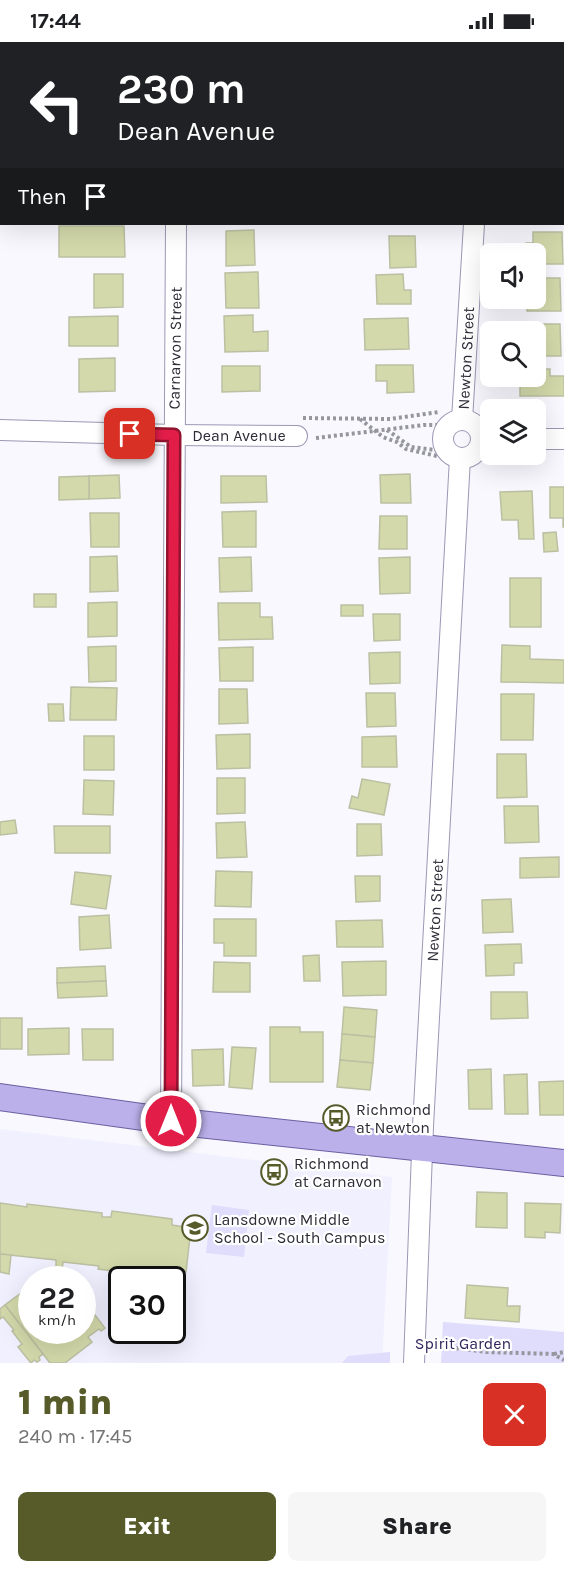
<!DOCTYPE html>
<meta charset="utf-8">
<style>
:root{--surface:#fff;--page:#f6f6f6;--text:#202124;--muted:#757577;--accent:#565b29}
body{margin:0;font-family:Karla,sans-serif;background:var(--page);color:var(--text);height:100vh;display:flex;flex-direction:column;font-size:22px;white-space:nowrap}
*{box-sizing:border-box;margin:0}
p{font-size:20px;color:var(--muted)}
.icon{flex:none;width:33px;height:33px;fill:none;stroke:currentColor;stroke-width:2;stroke-linecap:round;stroke-linejoin:round}
.map{position:relative;height:1321px;overflow:hidden}
.details{display:flex;flex-direction:column;background:var(--surface);flex:1}
.details>*{flex:none}
.hud{position:absolute;left:0px;top:0px;width:564px;height:183px;box-shadow:0 6px 24px #0002;background:#202124;color:#fff;overflow:hidden}
.tools{position:absolute;left:480px;top:201px;display:grid;gap:12px}
.tools a{display:grid;place-items:center;width:66px;height:66px;border-radius:9px;background:var(--surface);box-shadow:0 6px 24px #0002;font-size:30px}
.speed{position:absolute;left:18px;top:1224px;display:flex;gap:12px;font-size:30px;font-weight:700;text-align:center}
.speed>*{display:grid;place-content:center;width:78px;height:78px;border-radius:50%;background:var(--surface);box-shadow:0 6px 24px #0002;line-height:1}
.speed small{font-size:15px;font-weight:400}
.speed .limit{border:3px solid #111;border-radius:9px;background:#fff;color:#111}
.pin{position:absolute;display:grid;place-items:center;width:51px;height:51px;color:#fff;margin:-26px;border-radius:12px;box-shadow:0 3px 9px #0006}
.me{position:absolute;width:66px;margin:-33px;rotate:0deg;stroke-linejoin:round;filter:drop-shadow(0 0 4px #0008)}
.turn{display:flex;align-items:center;gap:21px;height:126px;padding:0 18px;font-size:27px}
.turn .icon{width:78px;height:78px;stroke-width:2.5}
.turn b{display:block;font-size:42px;line-height:51px}
.then{display:flex;align-items:center;height:57px;padding:0 18px;background:#0003;gap:12px;font-size:22px}
.round{display:grid;place-items:center;flex:none;width:63px;height:63px;border-radius:9px;background:var(--page)}
.head{display:flex;align-items:center;justify-content:space-between;height:102px;padding:0 18px}
h1{font-size:36px;font-weight:800;line-height:45px;color:var(--accent)}
.primary-button{display:flex;gap:12px;margin-top:auto;padding:12px 18px}
.primary-button a{flex:1;height:69px;border-radius:9px;background:var(--accent);color:#fff;font-size:24px;font-weight:800;line-height:69px;text-align:center}
.primary-button a+a{background:var(--page);color:var(--text)}
.status{display:flex;justify-content:space-between;align-items:center;height:42px;padding:0 30px;background:var(--surface);direction:ltr}
.status svg{height:16px;fill:currentColor}
.map>svg:first-child{display:block}
</style>
<div class="status"><b>17:44</b><svg viewBox="0 0 49 12"><path d="M0 12V9h3v3zM5 12V6h3v6zM10 12V3h3v9zM15 12V0h3v12zM26 1h20v11H26zM47 4h2v5h-2z"/></svg></div>
<div class="map">
<svg width="564" height="1321" viewBox="0 0 564 1321">
<rect width="100%" height="100%" fill="#f8f8fe"/>
<path fill="#f1f0ff" fill-rule="evenodd" d="M0 1087 392 1135 382 1321H0ZM32 1238H82V1288H32ZM122 1238H172V1288H122Z"/>
<g fill="#dfdcfc">
<polygon points="212,1163 249,1168 244,1215 206,1211"/>
<polygon points="443,1280 564,1290 564,1321 441,1321"/>
<polygon points="390,1310 390,1321 342,1321 348,1314"/>
</g>
<g fill="#d3d9aa" stroke="#bcc0a2" stroke-width="1.5">
<polygon points="59,184 124,184 125,215 59,215"/>
<polygon points="254,188 255,223 226,224 226,189"/>
<polygon points="533,190 562,190 563,222 536,222 536,212 526,212 526,201 533,201"/>
<polygon points="389,194 415,194 416,225 390,226"/>
<polygon points="258,230 259,266 226,266 225,231"/>
<polygon points="94,232 123,232 123,265 94,266"/>
<polygon points="403,232 404,248 411,248 411,262 377,262 376,233"/>
<polygon points="536,236 560,236 561,269 527,269 527,256 536,256"/>
<polygon points="253,273 253,290 268,289 268,309 225,310 224,274"/>
<polygon points="118,274 118,304 69,304 69,275"/>
<polygon points="408,276 409,307 365,308 364,277"/>
<polygon points="531,282 560,282 561,314 536,314 536,290 531,290"/>
<polygon points="115,316 115,349 79,350 79,317"/>
<polygon points="376,323 413,323 414,350 387,351 387,339 376,339"/>
<polygon points="222,324 260,324 260,349 222,350"/>
<polygon points="536,327 550,327 550,334 564,334 564,354 520,354 520,334 536,334"/>
<polygon points="410,432 411,461 381,461 380,433"/>
<polygon points="119,433 120,456 89,457 89,434"/>
<polygon points="89,434 89,457 59,458 59,435"/>
<polygon points="221,434 266,434 267,460 221,461"/>
<polygon points="550,445 564,445 564,485 563,485 563,476 550,476"/>
<polygon points="532,449 534,497 519,497 518,478 502,478 500,450"/>
<polygon points="256,469 256,505 223,505 222,470"/>
<polygon points="90,471 119,471 119,505 91,505"/>
<polygon points="380,474 407,474 407,507 379,507"/>
<polygon points="556,490 558,509 544,510 543,491"/>
<polygon points="117,514 118,549 90,550 90,515"/>
<polygon points="251,515 252,549 220,550 219,516"/>
<polygon points="410,515 410,551 380,552 379,516"/>
<rect x="510" y="536" width="31" height="49"/>
<rect x="34" y="552" width="22" height="13"/>
<polygon points="117,560 117,594 88,595 88,561"/>
<polygon points="218,561 260,561 260,575 272,575 273,597 219,598"/>
<rect x="341" y="563" width="22" height="11"/>
<polygon points="373,572 400,572 400,598 374,599"/>
<polygon points="502,603 530,604 530,617 564,618 564,641 501,640"/>
<polygon points="116,604 116,639 89,640 88,605"/>
<polygon points="253,605 253,639 220,639 219,606"/>
<polygon points="400,610 400,641 370,642 369,611"/>
<polygon points="71,645 117,646 116,678 70,678"/>
<polygon points="219,647 247,647 248,681 219,682"/>
<polygon points="366,651 395,651 396,684 367,685"/>
<polygon points="501,652 534,652 533,698 501,698"/>
<polygon points="48,662 63,662 64,679 49,679"/>
<polygon points="250,692 250,726 217,727 216,693"/>
<rect x="84" y="694" width="30" height="34"/>
<polygon points="396,694 397,725 362,725 362,695"/>
<polygon points="497,712 526,712 527,755 497,756"/>
<polygon points="217,736 245,736 245,771 217,772"/>
<polygon points="362,737 390,742 384,773 349,766 352,754 358,756"/>
<polygon points="84,738 114,739 113,773 83,772"/>
<polygon points="504,764 538,764 539,800 505,801"/>
<polygon points="15,778 17,791 0,793 0,780"/>
<polygon points="245,780 247,815 217,816 216,781"/>
<polygon points="357,782 381,782 382,813 357,814"/>
<polygon points="54,784 110,784 110,811 55,811"/>
<polygon points="559,815 559,835 520,836 520,816"/>
<polygon points="216,829 252,830 251,865 215,864"/>
<polygon points="75,830 111,834 106,867 71,862"/>
<polygon points="355,834 380,834 380,859 356,860"/>
<polygon points="511,857 513,890 483,891 482,858"/>
<polygon points="109,873 111,906 80,908 79,875"/>
<polygon points="214,877 256,877 256,914 224,914 224,901 214,901"/>
<polygon points="382,878 383,905 337,905 336,879"/>
<polygon points="521,902 522,921 514,921 514,933 486,934 485,903"/>
<polygon points="319,913 320,939 304,939 303,914"/>
<polygon points="386,919 386,953 343,954 342,920"/>
<polygon points="214,920 250,921 250,950 213,950"/>
<polygon points="105,924 106,939 57,941 57,926"/>
<polygon points="106,939 107,954 58,956 57,941"/>
<polygon points="491,950 527,950 528,976 491,977"/>
<polygon points="344,965 377,968 375,995 342,992"/>
<rect x="0" y="976" width="22" height="31"/>
<polygon points="270,985 300,985 300,990 323,990 323,1040 270,1040"/>
<polygon points="69,986 69,1012 28,1013 28,987"/>
<polygon points="82,987 113,987 113,1018 83,1018"/>
<polygon points="342,992 375,995 373,1021 340,1018"/>
<polygon points="232,1005 256,1006 252,1047 229,1045"/>
<polygon points="223,1007 224,1043 193,1044 192,1008"/>
<polygon points="340,1018 373,1021 370,1048 337,1045"/>
<polygon points="491,1027 492,1067 469,1067 468,1028"/>
<polygon points="527,1032 528,1072 505,1072 504,1033"/>
<polygon points="564,1039 564,1073 540,1073 539,1040"/>
<polygon points="477,1150 507,1151 507,1186 476,1185"/>
<polygon points="0,1161 27,1165 27,1162 102,1171 102,1175 111,1175 112,1169 172,1177 172,1183 191,1186 186,1230 161,1227 160,1235 98,1227 99,1224 63,1220 62,1230 52,1238 38,1238 56,1224 56,1218 0,1212"/>
<polygon points="525,1161 561,1162 560,1191 545,1190 545,1196 525,1195"/>
<polygon points="0,1212 11,1213 9,1232 0,1230"/>
<polygon points="32,1243 32,1288 82,1288 82,1256 105,1286 101,1289 99,1287 88,1295 92,1300 65,1321 50,1321 5,1263"/>
<polygon points="467,1243 508,1246 507,1264 520,1264 519,1280 465,1276"/>
<polygon points="5,1263 43,1312 39,1315 40,1318 37,1320 34,1318 31,1321 18,1305 22,1302 12,1289 14,1288 3,1275 0,1277 0,1267"/>
</g>
<g fill="none" stroke-linecap="round" stroke-linejoin="round">
<g stroke="#9b98b4" stroke-width="22">
<g id="minor">
<polyline points="178,2 178,0"/>
<polyline points="485,2 485,0"/>
<polyline points="462,378 474,182"/>
<circle cx="462" cy="397" r="19"/>
<polyline points="0,388 174,393 297,394"/>
<polyline points="536,397 564,397"/>
<polyline points="171,1079 176,182"/>
<polyline points="414,1321 423,1084 460,416"/>
</g>
</g>
<g stroke="#6c5fa2" stroke-width="28">
<polyline id="major" points="0,1055 171,1079 564,1121"/>
</g>
<g stroke="#96969e" stroke-width="4" stroke-dasharray="3 3" stroke-linecap="butt">
<polyline points="303,376 390,377 439,370"/>
<polyline points="360,377 383,395 397,400 406,407 437,414"/>
<polyline points="387,388 411,405 443,409"/>
<polyline points="316,396 424,383 445,383"/>
<polyline points="432,1303 487,1310 553,1312 564,1318"/>
<polyline points="554,1312 564,1310"/>
</g>
<use href="#minor" stroke="#fff" stroke-width="20"/>
<use href="#major" stroke="#bbb0ea" stroke-width="26"/>
</g>
<g fill="none" stroke-linecap="round" stroke-linejoin="round">
<g stroke="#92132f" stroke-width="15">
<polyline id="route" points="130,392 174,393 171,1079"/>
</g>
<use href="#route" stroke="#e11d48" stroke-width="10"/>
</g>
<defs>
<g id="bus-ring" transform="scale(1.35)"><circle r="9.5" fill="#fff" stroke="#565b29" stroke-width="1.5"/><path d="M-5-6H5V4H4V6H2V4H-2V6H-4V4H-5ZM-3.5-4V0h7V-4ZM-3.5 1.2v1.5H-2V1.2ZM2 1.2v1.5H3.5V1.2Z" fill="#565b29"/></g>
<g id="school-ring" transform="scale(1.35)"><circle r="9.5" fill="#fff" stroke="#565b29" stroke-width="1.5"/><path d="M0-5L7-2L0 1L-7-2ZM-4 1L0 2.5L4 1V4Q0 6-4 4Z" fill="#565b29"/></g>
</defs>
<g fill-rule="evenodd">
<use href="#bus-ring" x="336" y="1076"/>
<use href="#bus-ring" x="274" y="1130"/>
<use href="#school-ring" x="195" y="1186"/>
</g>
<g text-anchor="middle" dominant-baseline="central" stroke-width="4.5" stroke-linejoin="round" paint-order="stroke">
<g font-size="16" fill="#2d2c37" stroke="#fff">
<text transform="translate(175 306) rotate(-89)">Carnarvon Street</text>
<text transform="translate(466 316) rotate(-87)">Newton Street</text>
<text x="239" y="393">Dean Avenue</text>
<text transform="translate(435 868) rotate(-87)">Newton Street</text>
</g>
<g font-size="16" fill="#2d2c37" stroke="#fff" text-anchor="start">
<text x="356" y="1067">Richmond<tspan x="356" dy="18">at Newton</tspan></text>
<text x="294" y="1121">Richmond<tspan x="294" dy="18">at Carnavon</tspan></text>
<text x="214" y="1177">Lansdowne Middle<tspan x="214" dy="18">School - South Campus</tspan></text>
</g>
<g font-size="16" fill="#32255b" stroke="#fff">
<text x="463" y="1301">Spirit Garden</text>
</g>
</g>
</svg>
<div class="tools">
<a><svg class="icon" aria-label="sound" viewBox="0 0 24 24"><path d="M4 9h4l5-4v14l-5-4H4zM17 9q2 3 0 6"/></svg></a>
<a><svg class="icon" aria-label="search" viewBox="0 0 24 24"><circle cx="10" cy="10" r="6"/><path d="M15 15l6 6"/></svg></a>
<a><svg class="icon" aria-label="layers" viewBox="0 0 24 24"><path d="M12 4l9 5-9 5-9-5zM3 14l9 5 9-5"/></svg></a>
</div>
<div class="speed"><div>22<small>km/h</small></div><div class="limit">30</div></div>
<div class="pin" style="left:130px;top:392px;background:#d93025"><svg class="icon" aria-label="arrive" viewBox="0 0 24 24"><path d="M6 21V4h12l-3 4 3 4H6"/></svg></div>
<svg class="me" style="left:171px;top:1079px" viewBox="-20 -20 40 40"><circle r="17" fill="#e11d48" stroke="#fff" stroke-width="3"/><path d="M0-11L8 9 0 5-8 9z" fill="#fff"/></svg>
<div class="hud">
<div class="turn"><svg class="icon" aria-label="left" viewBox="0 0 24 24"><path d="M17 20v-9H6M10 6l-5 5 5 5"/></svg><div><b>230 m</b>Dean Avenue</div></div>
<div class="then">Then<svg class="icon" aria-label="arrive" viewBox="0 0 24 24"><path d="M6 21V4h12l-3 4 3 4H6"/></svg></div>
</div>
</div>
<section class="details">
<div class="head"><div><h1>1 min</h1><p>240 m · 17:45</p></div><a class="round" style="background:#d93025;color:#fff"><svg class="icon" aria-label="close" viewBox="0 0 24 24"><path d="M6 6l12 12M18 6L6 18"/></svg></a></div>
<div class="primary-button"><a>Exit</a><a>Share</a></div>
</section>
